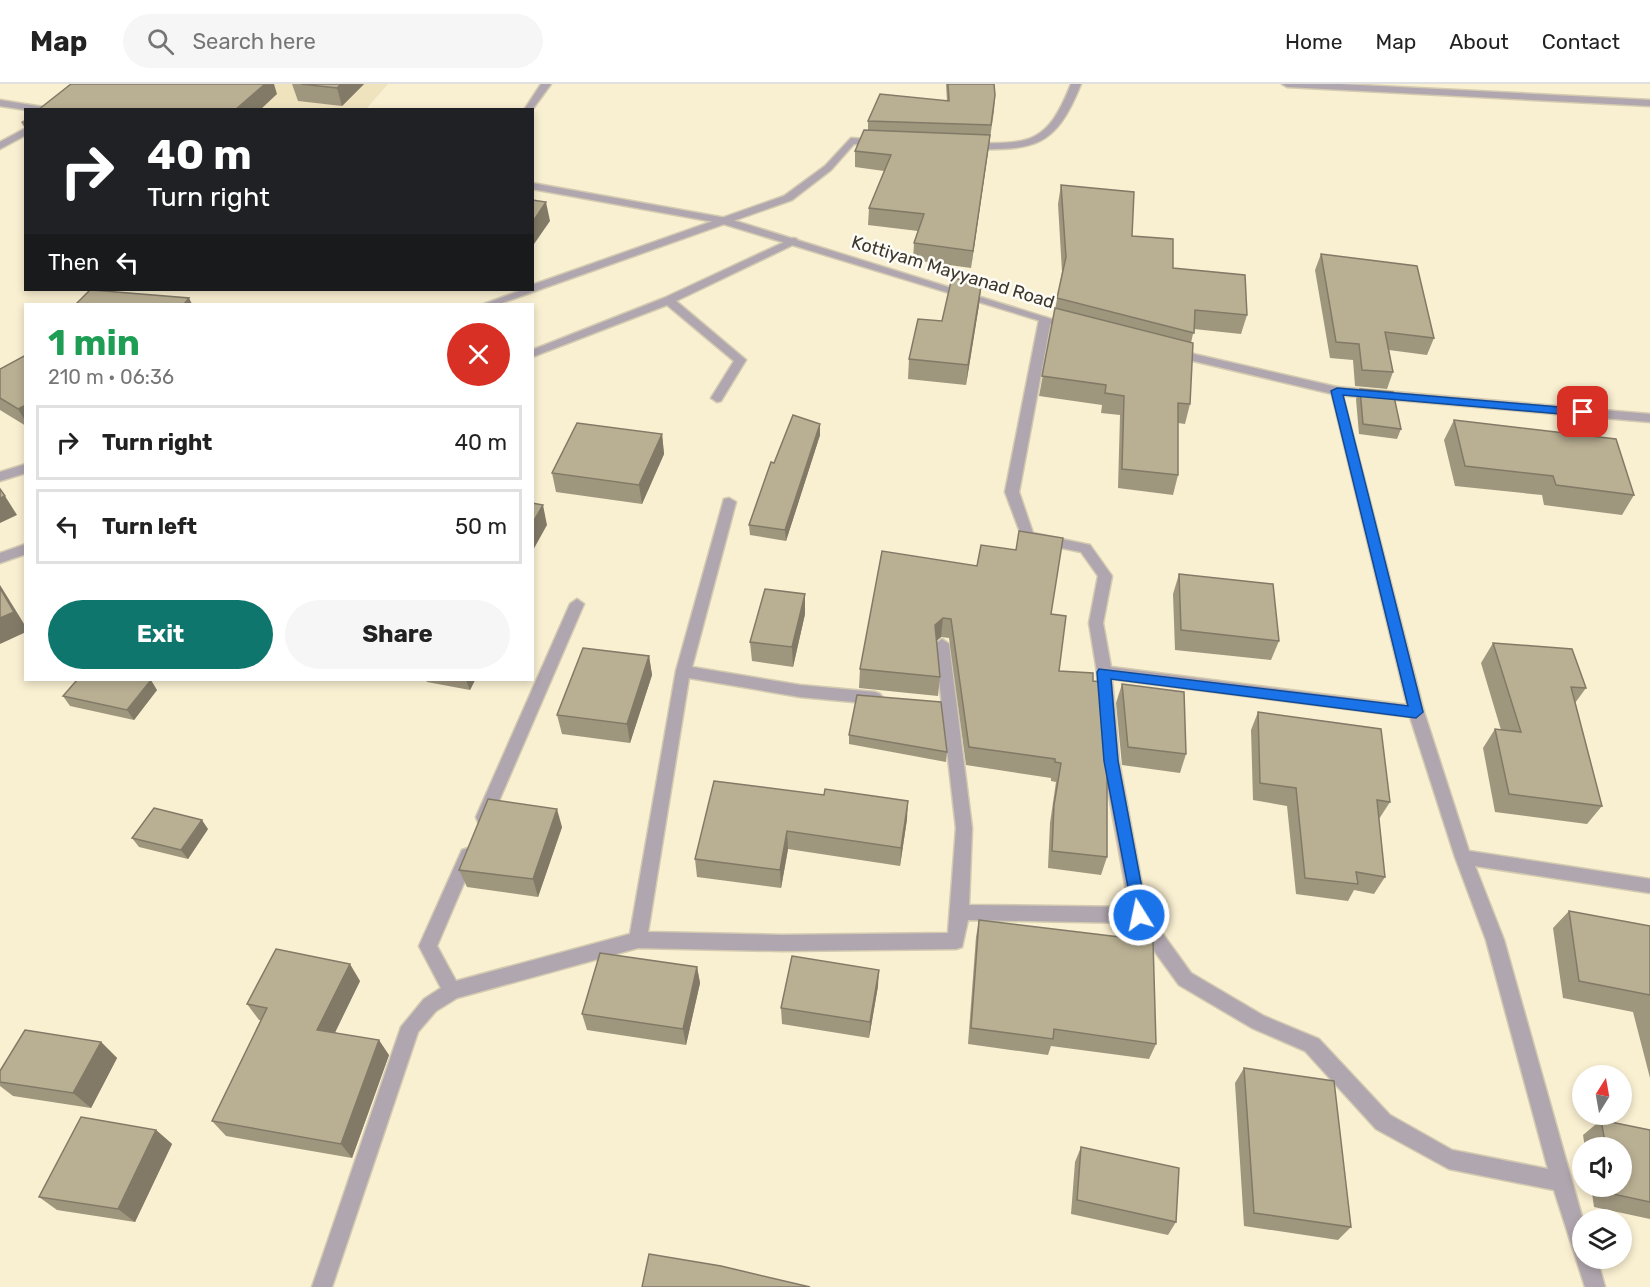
<!DOCTYPE html>
<meta charset="utf-8">
<style>
:root{--surface:#fff;--page:#f6f6f6;--text:#222;--muted:#767676;--line:#e0e0e0;--accent:#0f766e}
body{margin:0;font-family:Rubik,sans-serif;background:var(--page);color:var(--text);height:100vh;display:flex;flex-direction:column;font-size:22px;white-space:nowrap}
*{box-sizing:border-box;margin:0}
p{font-size:20px;color:var(--muted)}
.icon{flex:none;width:33px;height:33px;fill:none;stroke:currentColor;stroke-width:2;stroke-linecap:round;stroke-linejoin:round}
.map{position:relative;flex:1;overflow:hidden}
.details{position:absolute;left:24px;top:219px;width:510px;height:378px;display:flex;flex-direction:column;background:var(--surface);border-radius:0px;box-shadow:0 3px 9px #0003}
.details>*{flex:none}
.banner{position:absolute;left:24px;top:24px;width:510px;height:183px;border-radius:0px;box-shadow:0 3px 9px #0003;background:#202124;color:#fff;overflow:hidden}
.needle{width:39px;rotate:11deg}
.controls{position:absolute;left:1572px;top:981px;display:grid;gap:12px}
.controls a{display:grid;place-items:center;width:60px;height:60px;border-radius:50%;background:var(--surface);box-shadow:0 3px 9px #0003;font-size:30px}
.pin{position:absolute;display:grid;place-items:center;width:51px;height:51px;color:#fff;margin:-26px;border-radius:12px;box-shadow:0 3px 9px #0006}
.me{position:absolute;width:66px;margin:-33px;rotate:350deg;stroke-linejoin:round;filter:drop-shadow(0 0 4px #0008)}
.turn{display:flex;align-items:center;gap:21px;height:126px;padding:0 24px;font-size:27px}
.turn .icon{width:78px;height:78px;stroke-width:2.5}
.turn b{display:block;font-size:42px;line-height:51px}
.then{display:flex;align-items:center;height:57px;padding:0 24px;background:#0003;gap:12px;font-size:22px}
.round{display:grid;place-items:center;flex:none;width:63px;height:63px;border-radius:32px;background:var(--page)}
.summary{display:flex;align-items:center;justify-content:space-between;height:102px;padding:0 24px}
h1{font-size:36px;font-weight:700;line-height:45px;color:#1e9e55}
.action{display:flex;gap:12px;margin-top:auto;padding:12px 24px}
.action a{flex:1;height:69px;border-radius:36px;background:var(--accent);color:#fff;font-size:24px;font-weight:700;line-height:69px;text-align:center}
.action a+a{background:var(--page);color:var(--text)}
ul{padding:0;list-style:none}
li{display:flex;align-items:center;gap:18px;height:75px;margin:0 12px 9px;padding:0 12px;border:3px solid var(--line);border-radius:0px}
li div{flex:1}
li b{display:block;font-size:22px}
li em{font-style:normal}
header{display:flex;align-items:center;gap:36px;box-sizing:border-box;height:84px;padding:0 30px;background:var(--surface);border-bottom:2px solid var(--line)}
header strong{font-size:28px}
nav{display:flex;gap:33px;margin-inline-start:auto;font-size:21px}
.search{width:420px;height:54px;background:var(--page);display:flex;align-items:center;gap:15px;box-sizing:border-box;padding:0 21px;border-radius:33px;color:var(--muted);font-size:22px}
.map>svg:first-child{display:block}
</style>
<header>
<strong>Map</strong>
<div class="search"><svg class="icon" aria-label="search" viewBox="0 0 24 24"><circle cx="10" cy="10" r="6"/><path d="M15 15l6 6"/></svg>Search here</div>
<nav><a>Home</a><a>Map</a><a>About</a><a>Contact</a></nav>
</header>
<div class="map">
<svg width="1650" height="1203" viewBox="0 0 1650 1203">
<rect width="100%" height="100%" fill="#f9efd1"/>
<polygon fill="#efe3be" points="78,0 388,0 366,25 112,26"/>
<g fill="none" stroke-linecap="round" stroke-linejoin="round">
<g stroke="#d3cab0" stroke-width="3">
<g id="minor">
<path d="M1071 0H1081C1055 65 1034 66 968 65L963 62 968 59C1030 60 1047 61 1071 0Z"/>
<polygon points="1282,0 1339,0 1650,16 1650,22 1287,3"/>
<polygon points="26,44 26,51 0,65 0,58"/>
<polygon points="851,54 878,56 883,59 878,62 854,60 831,86 792,116 499,220 484,220 522,206 532,206 532,201 784,112 825,82"/>
<polygon points="793,154 797,155 797,159 676,217 746,276 721,317 717,318 711,314 734,277 667,221 532,273 532,266 664,214"/>
<path d="M1045 233 1051 236 1019 408 1033 449 1090 461 1112 492 1103 539 1111 583 1407 621 1331 307 1337 303 1341 304 1424 628 1469 767 1650 795V809L1475 782 1504 856 1583 1136 1582 1174H1597L1605 1203H1585L1554 1106 1449 1085 1376 1045 1305 967 1252 944 1179 901 1134 839 968 836 962 863 956 865 782 867 638 864 457 914 436 927 418 948 332 1203H312L401 943 424 915 441 904 419 862 462 766 468 764 474 766 476 771 437 862 456 897 630 850 676 587 724 415 729 414 736 418 692 583 800 601 875 608 880 610 883 614 880 618 875 620 800 613 689 594 648 848 782 851 948 849 956 744 935 560 942 555 949 560 972 744 969 821 1129 823 1103 677 1097 588 1089 539 1098 492 1081 468 1023 456 1005 408 1039 236ZM1112 595 1410 633 1455 773 1486 856 1548 1085 1452 1066 1390 1031 1319 955 1264 932 1191 889 1147 828 1119 677Z"/>
<polygon points="26,380 26,389 0,397 0,388"/>
<polygon points="26,460 26,470 0,479 0,469"/>
<polygon points="577,515 584,520 492,733 490,738 484,740 478,738 476,733 570,520"/>
</g>
</g>
<g stroke="#d3cab0" stroke-width="3">
<g id="tertiary">
<polygon points="541,0 551,0 532,26 524,26"/>
<polygon points="0,16 43,23 47,26 26,26 0,22"/>
<polygon points="532,99 726,134 1077,243 1075,245 1067,245 720,139 532,105"/>
<polygon points="1172,265 1337,303 1650,330 1650,338 1337,311 1168,271 1168,267"/>
</g>
</g>
<use href="#minor" fill="#b0a6af" fill-rule="evenodd"/>
<use href="#tertiary" fill="#b0a6af" fill-rule="evenodd"/>
</g>
<g fill="#9f967e">
<polygon points="292,0 364,0 342,22 298,17"/>
<polygon points="946,0 994,0 995,11 994,27 971,184 913,176 914,159 918,147 868,141 869,124 884,87 855,83 855,67 868,46 868,37 947,17"/>
<polygon points="26,35 26,46 21,38"/>
<polygon points="1061,101 1132,152 1173,184 1247,231 1241,250 1194,245 1191,259 1190,320 1185,340 1178,339 1178,391 1173,411 1118,404 1120,331 1101,329 1102,321 1039,312 1062,188 1058,120"/>
<polygon points="1321,170 1434,254 1427,271 1389,266 1393,288 1387,305 1355,302 1353,276 1330,274 1315,186"/>
<polygon points="981,202 979,221 966,301 908,295 909,275 942,237"/>
<polygon points="26,271 26,342 0,326 0,285"/>
<polygon points="1360,305 1401,345 1397,355 1359,350 1356,315"/>
<polygon points="1454,336 1634,411 1622,431 1544,421 1542,411 1455,402 1444,356"/>
<polygon points="820,340 820,351 786,457 750,451 749,441 774,379"/>
<polygon points="662,350 664,370 642,420 556,408 552,389"/>
<polygon points="882,467 1051,530 1059,587 1107,773 1101,791 1048,784 1050,739 1056,698 1051,697 1051,694 966,681 949,554 941,553 936,557 940,593 938,612 859,604 860,585"/>
<polygon points="1179,490 1279,557 1271,576 1175,566 1173,510"/>
<polygon points="805,510 805,530 793,583 752,577 750,558"/>
<polygon points="1493,559 1586,604 1575,619 1602,722 1587,740 1495,728 1483,664 1495,645 1501,646 1481,579"/>
<polygon points="649,572 652,591 630,659 562,650 557,631"/>
<polygon points="426,596 475,596 470,606 427,598"/>
<polygon points="1122,600 1186,670 1180,689 1122,681 1116,619"/>
<polygon points="157,606 134,636 70,622 63,612"/>
<polygon points="1258,628 1390,718 1379,735 1385,793 1374,810 1354,806 1348,817 1296,810 1287,722 1253,716 1251,646"/>
<polygon points="849,651 947,668 946,678 849,660"/>
<polygon points="824,711 907,735 900,782 788,765 781,804 697,793 695,775"/>
<polygon points="562,743 538,813 467,803 459,786"/>
<polygon points="208,745 188,775 139,763 132,754"/>
<polygon points="1569,827 1650,842 1650,994 1633,928 1563,914 1553,844"/>
<polygon points="979,836 1156,960 1149,975 1051,962 1048,971 968,960 976,853"/>
<polygon points="697,883 700,899 686,961 587,946 582,930"/>
<polygon points="360,897 335,948 389,971 352,1074 226,1052 212,1037 261,936 259,936 247,920"/>
<polygon points="878,902 869,954 782,940 781,924"/>
<polygon points="101,958 117,974 91,1024 13,1012 0,1002 0,987"/>
<polygon points="1244,984 1351,1143 1338,1156 1244,1142 1235,999"/>
<polygon points="1601,1036 1650,1046 1650,1135 1594,1123 1591,1102 1622,1102 1622,1064 1585,1064 1583,1051"/>
<polygon points="156,1046 172,1060 135,1138 57,1126 39,1113"/>
<polygon points="1081,1063 1176,1138 1168,1151 1071,1130 1075,1078"/>
</g>
<g fill="#827a67">
<polygon points="265,0 274,0 277,10 260,26 235,26"/>
<polygon points="341,0 364,0 342,22 337,4"/>
<polygon points="990,51 988,67 971,184 973,167"/>
<polygon points="546,118 550,137 532,163 532,139"/>
<polygon points="981,202 979,221 966,301 968,281"/>
<polygon points="189,214 192,220 184,220"/>
<polygon points="26,321 26,338 18,325"/>
<polygon points="820,340 820,351 786,457 785,446"/>
<polygon points="662,350 664,370 642,420 639,401"/>
<polygon points="5,412 17,431 0,439 0,414"/>
<polygon points="543,421 547,441 532,468 532,440"/>
<polygon points="0,501 26,543 26,548 0,560"/>
<polygon points="805,510 805,530 793,583 792,563"/>
<polygon points="943,534 941,553 933,560 935,541"/>
<polygon points="649,572 652,591 630,659 627,640"/>
<polygon points="151,596 157,606 134,636 127,626"/>
<polygon points="466,596 475,596 470,606"/>
<polygon points="908,717 907,735 900,782 901,764"/>
<polygon points="557,725 562,743 538,813 533,795"/>
<polygon points="202,736 208,745 188,775 181,766"/>
<polygon points="787,747 788,765 781,804 780,786"/>
<polygon points="350,880 360,897 329,961 317,946"/>
<polygon points="697,883 700,899 686,961 683,945"/>
<polygon points="879,886 878,902 869,954 870,938"/>
<polygon points="379,956 389,971 352,1074 341,1060"/>
<polygon points="101,958 117,974 91,1024 73,1009"/>
<polygon points="156,1046 172,1060 135,1138 118,1125"/>
</g>
<g fill="#b9af93" stroke="#827a67" stroke-width="1.5">
<polygon points="71,0 265,0 235,26 38,26"/>
<polygon points="301,0 341,0 337,4"/>
<polygon points="948,0 994,0 995,11 991,41 868,37 880,10 949,17"/>
<polygon points="864,46 990,51 973,167 914,159 924,130 869,124 891,71 855,67"/>
<polygon points="1061,101 1134,108 1132,152 1173,155 1173,184 1245,191 1247,231 1195,226 1194,249 1057,214 1066,173"/>
<polygon points="532,116 546,118 532,139"/>
<polygon points="1321,170 1417,182 1434,254 1385,248 1393,288 1362,286 1359,260 1336,258"/>
<polygon points="952,193 981,202 968,281 909,275 918,235 942,237"/>
<polygon points="90,206 92,206 189,214 184,220 76,220"/>
<polygon points="1055,224 1193,259 1190,320 1178,319 1178,391 1122,385 1124,312 1105,309 1106,301 1042,292"/>
<polygon points="26,271 26,321 18,325 0,314 0,285"/>
<polygon points="1360,305 1393,308 1401,345 1363,340"/>
<polygon points="793,331 820,340 785,446 749,441 771,378 774,379"/>
<polygon points="1454,336 1616,355 1634,411 1556,401 1553,392 1465,382"/>
<polygon points="577,339 662,350 639,401 552,389"/>
<polygon points="0,405 5,412 0,414"/>
<polygon points="532,419 543,421 532,440"/>
<polygon points="1019,447 1063,454 1051,530 1066,532 1059,587 1093,589 1093,597 1102,598 1107,664 1107,773 1052,767 1054,721 1061,679 1055,678 1055,675 969,663 951,535 943,534 935,541 940,593 860,585 882,467 977,482 981,461 1016,466"/>
<polygon points="1179,490 1273,500 1279,557 1181,546"/>
<polygon points="0,504 14,528 0,534"/>
<polygon points="765,505 805,510 792,563 750,558"/>
<polygon points="1493,559 1572,565 1586,604 1571,603 1602,722 1509,710 1495,645 1521,648"/>
<polygon points="583,564 649,572 627,640 557,631"/>
<polygon points="77,596 151,596 127,626 63,612"/>
<polygon points="1122,600 1184,608 1186,670 1128,663"/>
<polygon points="857,611 941,618 947,668 849,651"/>
<polygon points="1258,628 1381,645 1390,718 1377,716 1385,793 1356,788 1358,800 1305,794 1296,704 1260,699"/>
<polygon points="714,697 824,711 825,705 908,717 901,764 787,747 780,786 695,775"/>
<polygon points="488,715 557,725 533,795 459,786"/>
<polygon points="154,724 202,736 181,766 132,754"/>
<polygon points="1569,827 1650,842 1650,911 1579,897"/>
<polygon points="979,836 1153,857 1156,960 1054,945 1053,955 971,944"/>
<polygon points="276,865 350,880 317,946 379,956 341,1060 212,1037 267,924 247,920"/>
<polygon points="600,869 697,883 683,945 582,930"/>
<polygon points="792,872 879,886 870,938 781,924"/>
<polygon points="25,946 101,958 73,1009 0,998 0,987"/>
<polygon points="1244,984 1334,997 1351,1143 1254,1129"/>
<polygon points="81,1033 156,1046 118,1125 39,1113"/>
<polygon points="1601,1036 1650,1046 1650,1118 1613,1110 1612,1102 1622,1102 1622,1064 1606,1064"/>
<polygon points="1081,1063 1179,1084 1176,1138 1077,1116"/>
<polygon points="649,1170 721,1182 810,1203 642,1203"/>
</g>
<polygon fill="#1a73e8" stroke="#114b97" stroke-width="1.5" points="1337,304 1583,325 1589,328 1583,332 1343,311 1423,628 1416,634 1111,595 1118,677 1147,831 1145,835 1134,835 1104,677 1097,588 1099,585 1408,622 1331,307"/>
<g text-anchor="middle" dominant-baseline="central" stroke-width="5" stroke-linejoin="round" paint-order="stroke">
<g font-size="18" fill="#3c382d" stroke="#fefcf6">
<text transform="translate(953 188) rotate(17)">Kottiyam Mayyanad Road</text>
</g>
</g>
</svg>
<div class="controls">
<a><svg class="needle" viewBox="-14 -14 28 28"><path d="M0-13l5 13h-10z" fill="#e53935"/><path d="M0 13l5-13h-10z" fill="#767676"/></svg></a>
<a><svg class="icon" aria-label="sound" viewBox="0 0 24 24"><path d="M4 9h4l5-4v14l-5-4H4zM17 9q2 3 0 6"/></svg></a>
<a><svg class="icon" aria-label="layers" viewBox="0 0 24 24"><path d="M12 4l9 5-9 5-9-5zM3 14l9 5 9-5"/></svg></a>
</div>
<div class="pin" style="left:1583px;top:328px;background:#d93025"><svg class="icon" aria-label="arrive" viewBox="0 0 24 24"><path d="M6 21V4h12l-3 4 3 4H6"/></svg></div>
<svg class="me" style="left:1139px;top:831px" viewBox="-20 -20 40 40"><circle r="17" fill="#1a73e8" stroke="#fff" stroke-width="3"/><path d="M0-11L8 9 0 5-8 9z" fill="#fff"/></svg>
<div class="banner">
<div class="turn"><svg class="icon" aria-label="right" viewBox="0 0 24 24"><path d="M7 20v-9h11M14 6l5 5-5 5"/></svg><div><b>40 m</b>Turn right</div></div>
<div class="then">Then<svg class="icon" aria-label="left" viewBox="0 0 24 24"><path d="M17 20v-9H6M10 6l-5 5 5 5"/></svg></div>
</div>
<section class="details">
<div class="summary"><div><h1>1 min</h1><p>210 m · 06:36</p></div><a class="round" style="background:#d93025;color:#fff"><svg class="icon" aria-label="close" viewBox="0 0 24 24"><path d="M6 6l12 12M18 6L6 18"/></svg></a></div>
<ul>
<li><svg class="icon" aria-label="right" viewBox="0 0 24 24"><path d="M7 20v-9h11M14 6l5 5-5 5"/></svg><div><b>Turn right</b></div><em>40 m</em></li>
<li><svg class="icon" aria-label="left" viewBox="0 0 24 24"><path d="M17 20v-9H6M10 6l-5 5 5 5"/></svg><div><b>Turn left</b></div><em>50 m</em></li>
</ul>
<div class="action"><a>Exit</a><a>Share</a></div>
</section>
</div>
